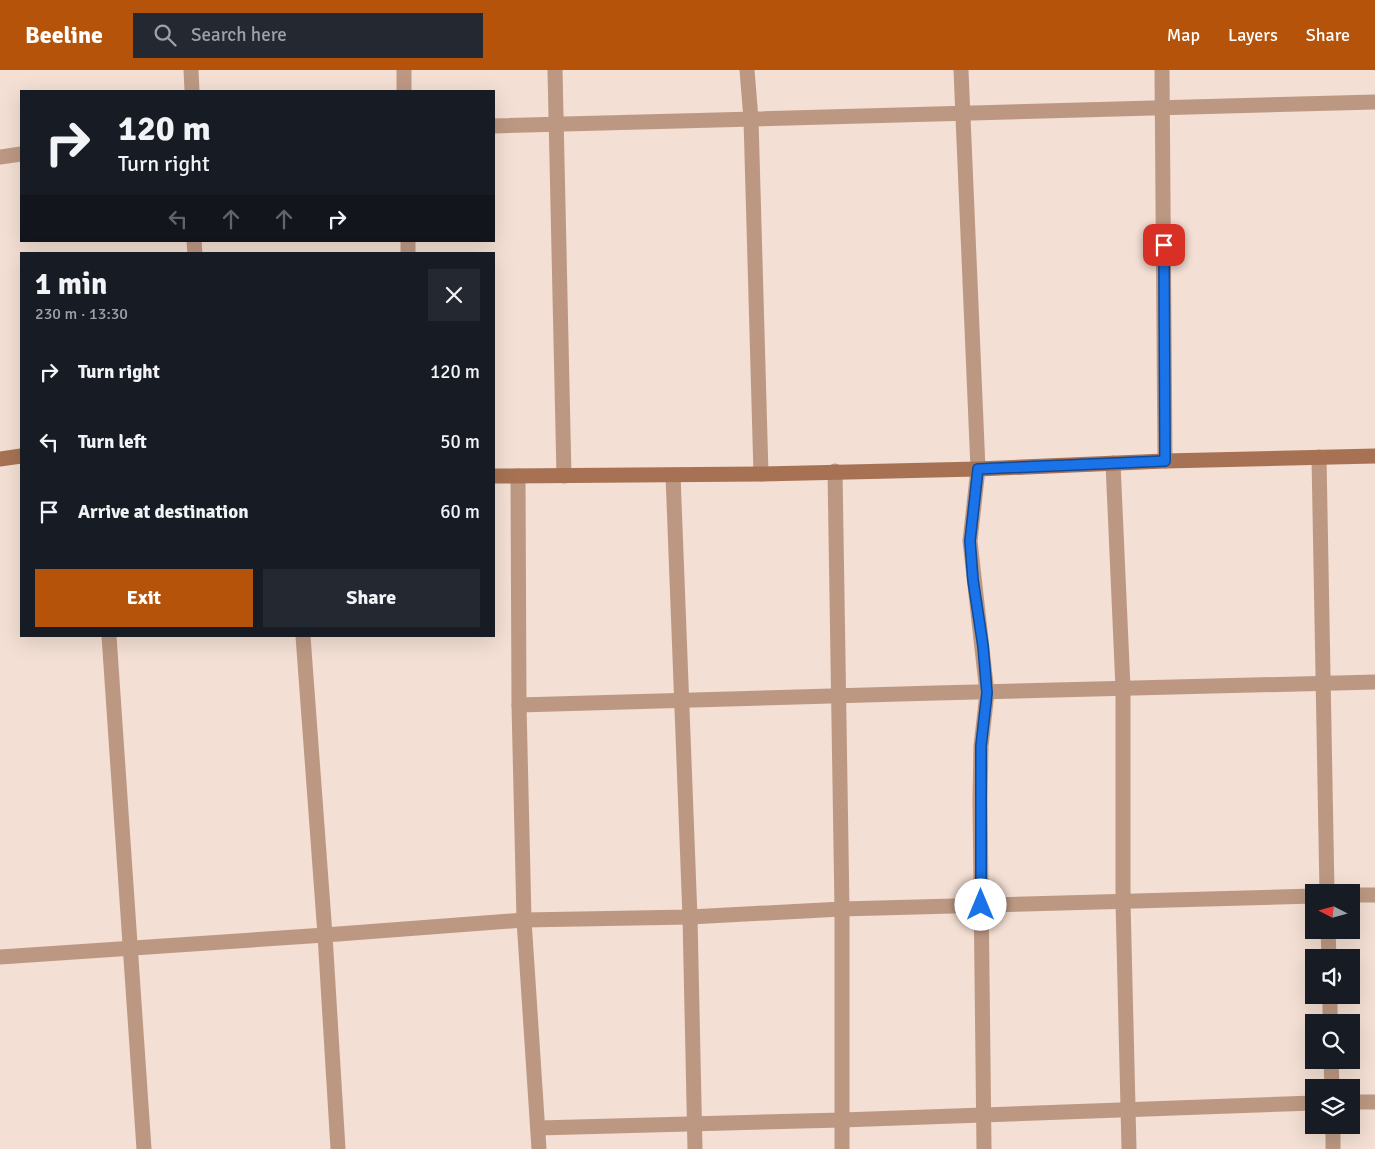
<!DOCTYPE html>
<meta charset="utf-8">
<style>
:root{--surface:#171b24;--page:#242831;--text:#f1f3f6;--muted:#9ea1a6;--accent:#b45309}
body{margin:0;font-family:Signika,sans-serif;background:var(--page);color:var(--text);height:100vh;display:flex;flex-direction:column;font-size:19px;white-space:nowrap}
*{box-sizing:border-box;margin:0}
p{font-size:16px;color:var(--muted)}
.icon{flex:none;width:28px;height:28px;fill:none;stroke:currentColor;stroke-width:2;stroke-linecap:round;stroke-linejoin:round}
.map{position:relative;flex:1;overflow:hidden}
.details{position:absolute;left:20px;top:182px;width:475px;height:385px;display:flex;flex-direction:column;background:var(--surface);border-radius:0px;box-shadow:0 5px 20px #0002}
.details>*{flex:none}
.hud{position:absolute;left:20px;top:20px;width:475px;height:152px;border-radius:0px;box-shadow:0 5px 20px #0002;background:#171b24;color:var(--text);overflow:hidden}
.needle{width:32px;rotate:276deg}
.controls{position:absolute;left:1305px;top:814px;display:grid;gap:10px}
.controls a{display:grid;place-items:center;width:55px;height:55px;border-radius:0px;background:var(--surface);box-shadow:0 5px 20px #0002;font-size:25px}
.pin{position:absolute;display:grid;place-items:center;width:42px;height:42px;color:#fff;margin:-21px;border-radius:10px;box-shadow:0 2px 8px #0006}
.me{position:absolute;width:55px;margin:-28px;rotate:0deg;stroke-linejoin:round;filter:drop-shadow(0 0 4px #0008)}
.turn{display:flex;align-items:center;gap:18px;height:105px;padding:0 15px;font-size:22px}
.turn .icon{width:65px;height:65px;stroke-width:2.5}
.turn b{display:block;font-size:35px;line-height:42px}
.lanes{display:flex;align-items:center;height:48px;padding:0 15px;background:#0003;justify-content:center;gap:25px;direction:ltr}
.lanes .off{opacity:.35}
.round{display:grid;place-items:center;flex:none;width:52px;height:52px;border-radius:0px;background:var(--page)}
.summary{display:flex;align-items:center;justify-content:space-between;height:85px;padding:0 15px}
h1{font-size:30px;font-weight:700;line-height:38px}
.primary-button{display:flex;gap:10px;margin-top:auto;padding:10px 15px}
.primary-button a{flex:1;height:58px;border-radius:0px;background:var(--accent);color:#fff;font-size:20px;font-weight:700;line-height:58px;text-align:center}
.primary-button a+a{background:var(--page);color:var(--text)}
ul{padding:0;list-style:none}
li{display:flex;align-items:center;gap:15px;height:70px;padding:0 15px}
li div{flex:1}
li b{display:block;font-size:19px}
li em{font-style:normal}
header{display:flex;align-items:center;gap:30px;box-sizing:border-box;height:70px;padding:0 25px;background:var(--accent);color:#fff}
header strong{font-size:24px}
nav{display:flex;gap:28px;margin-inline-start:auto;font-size:18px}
.search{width:350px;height:45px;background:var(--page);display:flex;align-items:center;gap:12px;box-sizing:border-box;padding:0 18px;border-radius:0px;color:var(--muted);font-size:19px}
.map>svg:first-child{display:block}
</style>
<header>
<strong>Beeline</strong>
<div class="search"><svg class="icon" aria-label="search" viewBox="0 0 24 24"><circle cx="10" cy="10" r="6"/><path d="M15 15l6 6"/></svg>Search here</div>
<nav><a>Map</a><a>Layers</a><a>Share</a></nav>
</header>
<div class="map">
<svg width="1375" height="1079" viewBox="0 0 1375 1079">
<rect width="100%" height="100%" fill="#f3dfd3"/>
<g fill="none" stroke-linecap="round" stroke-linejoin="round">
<g stroke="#bc9883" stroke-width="15">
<polyline points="191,0 192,21"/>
<polyline points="404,0 404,21"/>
<polyline points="555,0 564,406"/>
<polyline points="747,0 751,49 761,404"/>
<polyline points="961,0 978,399 970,471 987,623 981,676 980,730 984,1079"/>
<polyline points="1162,0 1165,391"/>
<polyline points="494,56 1375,32"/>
<polyline points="0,87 21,84"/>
<polyline points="194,171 195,184"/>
<polyline points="408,171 408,184"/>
<polyline points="1319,387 1327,822"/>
<polyline points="1113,393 1123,618 1123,831 1129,1079"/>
<polyline points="835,401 842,839 842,1079"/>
<polyline points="673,405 690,847 695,1079"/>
<polyline points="518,406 519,635 524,850 539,1079"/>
<polyline points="109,566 144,1079"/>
<polyline points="303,566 325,865 338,1079"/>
<path d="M519 635C804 625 1090 620 1375 612"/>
<polyline points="1351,825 1375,825"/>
<polyline points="1328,860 1329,888"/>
<polyline points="0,887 325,865 524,850 690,847 842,839 1314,826"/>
<polyline points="1330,925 1330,952"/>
<polyline points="1331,990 1332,1018"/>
<polyline points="1351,1032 1375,1032"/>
<polyline points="1333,1055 1333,1079"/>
<polyline points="538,1058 842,1050 1314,1033"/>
</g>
<g stroke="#a67253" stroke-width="15">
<polyline points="0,389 21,386"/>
<polyline points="494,406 761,404 978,399 1165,391 1375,386"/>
</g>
</g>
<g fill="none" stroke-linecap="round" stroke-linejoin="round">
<g stroke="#114b97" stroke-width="12">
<polyline id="route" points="981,835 981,676 987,623 983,576 973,510 970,471 978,399 1165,391 1164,175"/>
</g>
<use href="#route" stroke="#1a73e8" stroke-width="9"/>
</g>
</svg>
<div class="controls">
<a><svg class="needle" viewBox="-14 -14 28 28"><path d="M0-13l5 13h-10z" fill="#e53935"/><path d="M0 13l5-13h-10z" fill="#9ea1a6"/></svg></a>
<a><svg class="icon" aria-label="sound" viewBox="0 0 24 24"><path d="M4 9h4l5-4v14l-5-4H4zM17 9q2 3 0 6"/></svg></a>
<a><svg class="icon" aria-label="search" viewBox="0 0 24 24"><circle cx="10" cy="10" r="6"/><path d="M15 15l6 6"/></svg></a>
<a><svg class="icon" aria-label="layers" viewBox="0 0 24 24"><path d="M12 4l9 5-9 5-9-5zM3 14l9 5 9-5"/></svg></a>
</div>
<div class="pin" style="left:1164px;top:175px;background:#d93025"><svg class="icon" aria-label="arrive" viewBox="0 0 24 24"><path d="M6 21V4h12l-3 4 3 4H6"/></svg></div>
<svg class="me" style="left:981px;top:835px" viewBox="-20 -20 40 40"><circle r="19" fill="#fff"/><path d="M0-13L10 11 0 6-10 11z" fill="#1a73e8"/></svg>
<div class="hud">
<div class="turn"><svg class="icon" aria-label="right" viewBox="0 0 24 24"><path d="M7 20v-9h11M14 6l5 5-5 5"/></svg><div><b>120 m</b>Turn right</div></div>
<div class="lanes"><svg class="icon off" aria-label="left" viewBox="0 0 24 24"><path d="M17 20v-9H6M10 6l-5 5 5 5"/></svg><svg class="icon off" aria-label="ahead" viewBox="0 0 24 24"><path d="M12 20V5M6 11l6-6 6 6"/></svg><svg class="icon off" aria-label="ahead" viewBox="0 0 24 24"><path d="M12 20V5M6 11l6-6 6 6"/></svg><svg class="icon" aria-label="right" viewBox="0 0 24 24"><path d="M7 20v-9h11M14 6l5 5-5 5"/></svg></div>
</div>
<section class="details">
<div class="summary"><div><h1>1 min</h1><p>230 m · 13:30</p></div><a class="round"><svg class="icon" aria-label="close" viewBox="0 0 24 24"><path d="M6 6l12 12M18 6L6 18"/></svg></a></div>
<ul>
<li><svg class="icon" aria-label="right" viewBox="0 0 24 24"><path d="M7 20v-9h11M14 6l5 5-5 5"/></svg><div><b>Turn right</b></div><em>120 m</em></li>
<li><svg class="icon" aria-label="left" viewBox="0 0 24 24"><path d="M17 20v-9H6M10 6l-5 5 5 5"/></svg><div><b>Turn left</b></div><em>50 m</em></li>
<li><svg class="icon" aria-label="arrive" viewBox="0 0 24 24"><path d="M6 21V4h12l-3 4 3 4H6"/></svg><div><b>Arrive at destination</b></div><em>60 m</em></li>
</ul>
<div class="primary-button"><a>Exit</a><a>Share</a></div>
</section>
</div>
